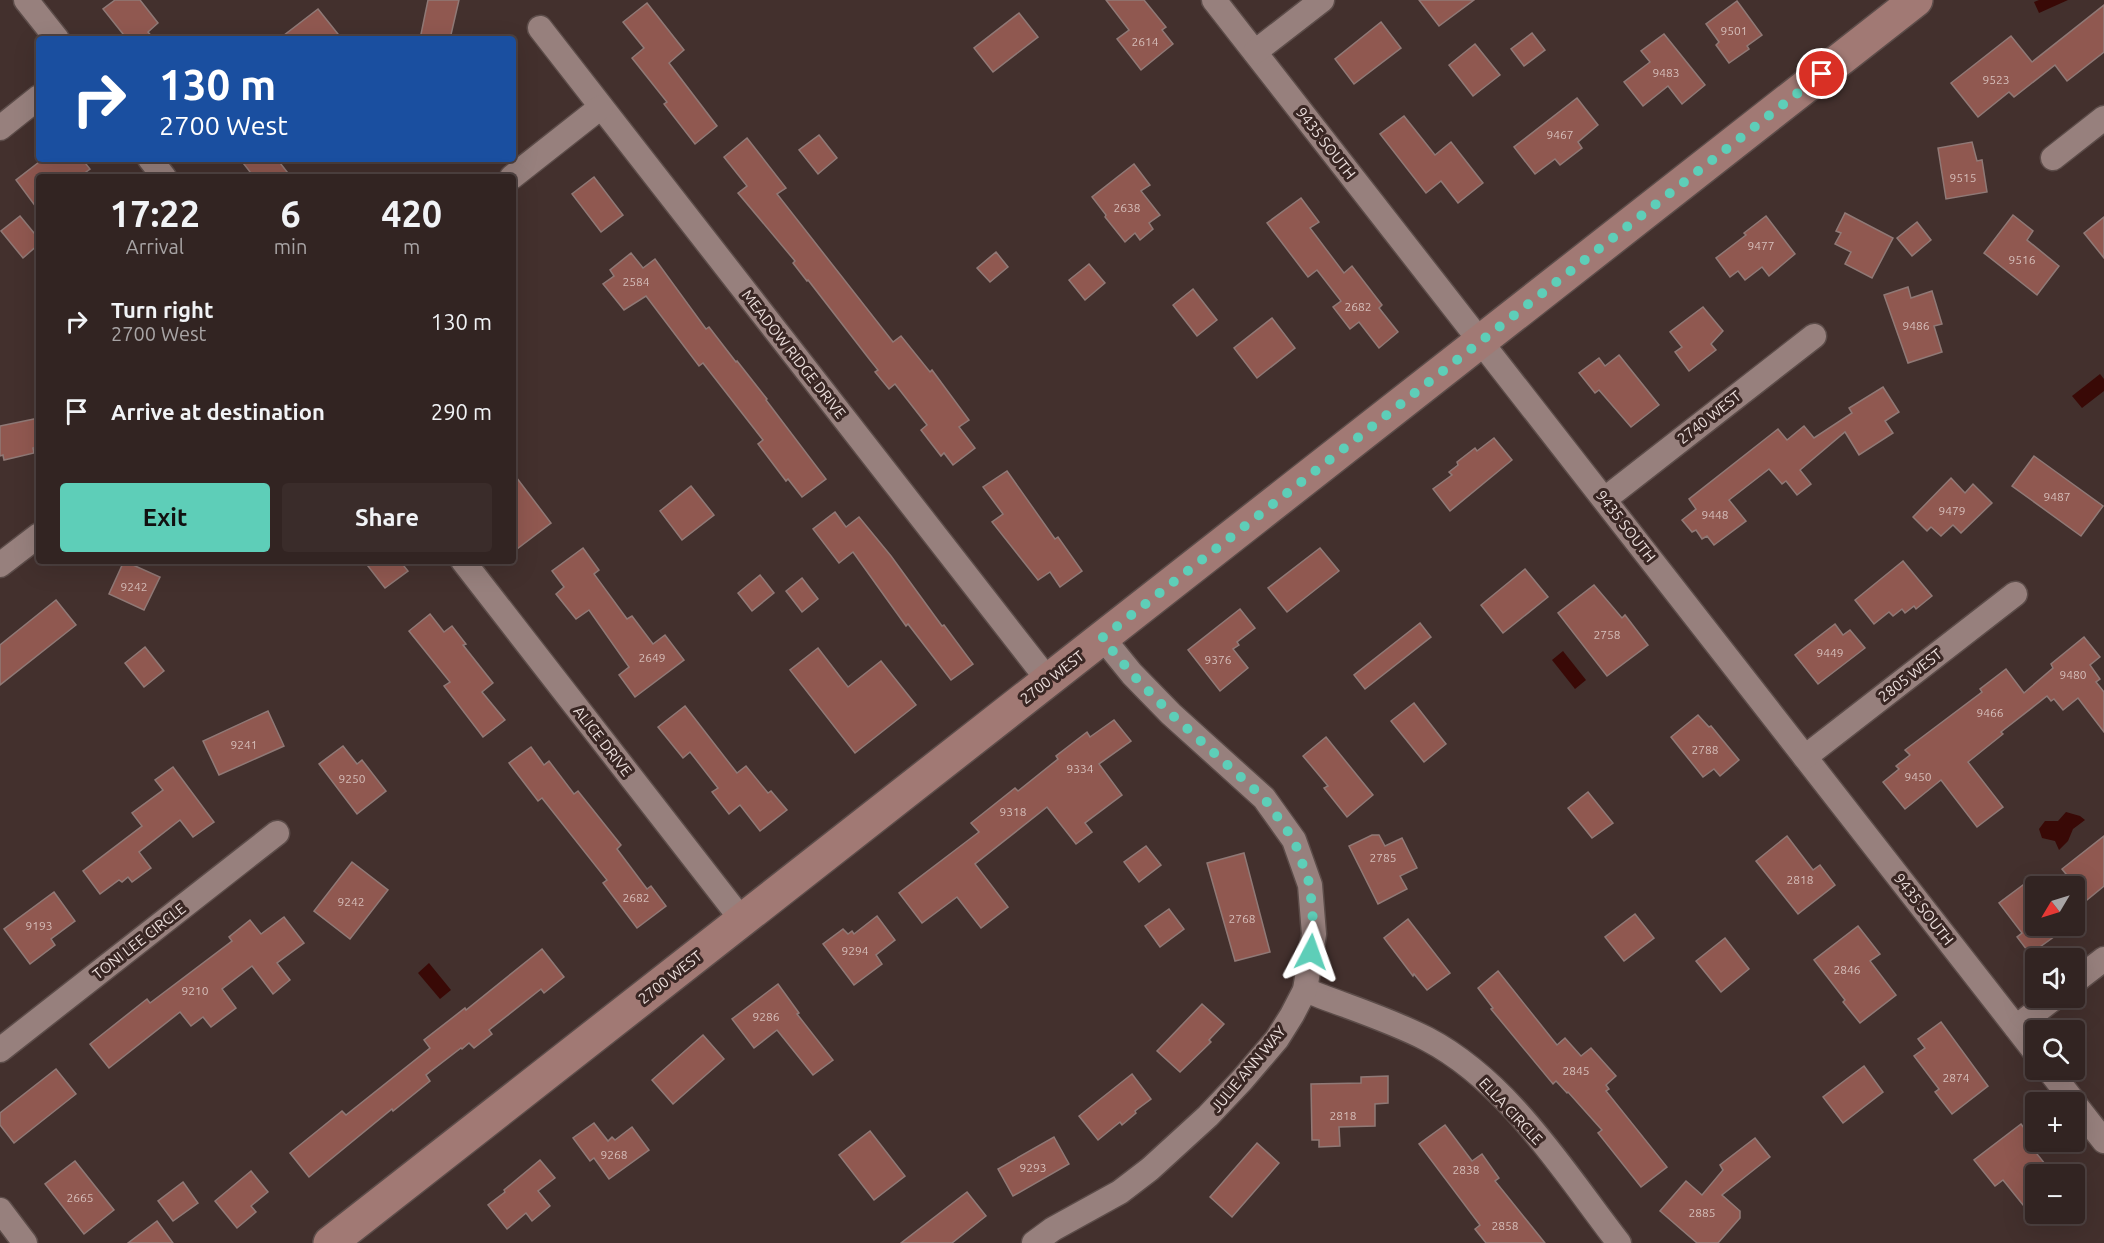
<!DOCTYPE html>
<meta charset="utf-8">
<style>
:root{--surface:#322422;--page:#3a2c2a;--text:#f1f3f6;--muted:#a8a4a5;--line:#4d4140;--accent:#5eceb8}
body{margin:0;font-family:Ubuntu,sans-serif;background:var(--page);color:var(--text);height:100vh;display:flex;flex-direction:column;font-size:22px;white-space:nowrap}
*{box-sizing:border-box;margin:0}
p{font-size:20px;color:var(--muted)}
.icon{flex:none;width:33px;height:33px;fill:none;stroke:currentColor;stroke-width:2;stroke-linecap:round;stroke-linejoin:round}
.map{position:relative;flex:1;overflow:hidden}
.sheet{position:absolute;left:36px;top:174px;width:480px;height:390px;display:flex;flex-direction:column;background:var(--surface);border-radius:6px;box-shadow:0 6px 24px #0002,0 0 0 2px var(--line)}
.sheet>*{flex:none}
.banner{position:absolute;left:36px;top:36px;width:480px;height:126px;border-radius:6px;box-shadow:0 6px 24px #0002,0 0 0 2px var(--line);background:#1a4fa0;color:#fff;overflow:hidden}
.needle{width:39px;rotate:232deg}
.fabs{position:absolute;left:2025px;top:876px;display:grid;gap:12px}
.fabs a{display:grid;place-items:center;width:60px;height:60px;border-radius:6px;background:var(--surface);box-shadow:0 6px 24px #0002,0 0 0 2px var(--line);font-size:30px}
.pin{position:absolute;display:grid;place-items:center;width:51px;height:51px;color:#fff;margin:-26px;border:3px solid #fff;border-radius:50%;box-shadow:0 2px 6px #0007}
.me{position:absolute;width:66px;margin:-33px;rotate:4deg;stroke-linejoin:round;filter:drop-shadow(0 0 4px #0008)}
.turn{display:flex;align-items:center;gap:21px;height:126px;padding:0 24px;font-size:27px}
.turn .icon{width:78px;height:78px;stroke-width:2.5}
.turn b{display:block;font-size:42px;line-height:51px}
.eta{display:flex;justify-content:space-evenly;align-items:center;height:102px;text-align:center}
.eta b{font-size:36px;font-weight:700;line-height:42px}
.cta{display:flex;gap:12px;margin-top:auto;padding:12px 24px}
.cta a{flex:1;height:69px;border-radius:6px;background:var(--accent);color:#111;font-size:24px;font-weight:700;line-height:69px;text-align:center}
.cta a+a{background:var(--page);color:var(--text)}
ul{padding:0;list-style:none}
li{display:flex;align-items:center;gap:18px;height:90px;padding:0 24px}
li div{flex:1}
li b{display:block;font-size:22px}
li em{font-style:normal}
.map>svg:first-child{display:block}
</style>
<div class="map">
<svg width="2104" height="1243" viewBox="0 0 2104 1243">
<rect width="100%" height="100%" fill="#43302d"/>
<g fill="#390906">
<polygon points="2039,0 2068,0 2039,13 2034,2"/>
<polygon points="2100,374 2104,379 2104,391 2082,408 2072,396"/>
<polygon points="1563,651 1586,680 1575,689 1552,660"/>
<polygon points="2066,812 2080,816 2085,820 2073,829 2068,841 2059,850 2055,841 2042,838 2039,829 2045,821 2058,821"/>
<polygon points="429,963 451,990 440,999 418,973"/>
</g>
<g fill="#905850" stroke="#907976" stroke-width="1.5">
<polygon points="115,0 140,0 158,23 148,32 154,39 127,39 103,9"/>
<polygon points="428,0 459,0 450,39 420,39"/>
<polygon points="1106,0 1144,0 1166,27 1162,30 1173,44 1141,70 1117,39 1129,30"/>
<polygon points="1419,0 1474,0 1439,26"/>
<polygon points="1737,1 1762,35 1747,46 1749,49 1729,63 1716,45 1719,42 1706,24"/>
<polygon points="647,3 684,50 669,63 717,126 695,144 664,104 667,102 632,58 644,48 623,22"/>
<polygon points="2104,5 2104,52 2067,81 2055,65 2014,97 2009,92 1978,117 1951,83 2011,36 2032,62"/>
<polygon points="318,9 342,39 279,39"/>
<polygon points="1019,13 1038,37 993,72 974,48"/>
<polygon points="1381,22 1401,48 1354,84 1335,59"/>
<polygon points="1532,33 1545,50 1524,66 1511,49"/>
<polygon points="1664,34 1705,85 1682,104 1668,86 1643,106 1624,82 1650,62 1641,51"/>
<polygon points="1475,44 1500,75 1473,96 1449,65"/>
<polygon points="1577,98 1598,125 1578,142 1582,148 1560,165 1555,159 1535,174 1514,147"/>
<polygon points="1404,116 1435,155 1451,142 1483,183 1458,203 1441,181 1426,193 1380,134"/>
<polygon points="819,135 837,158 818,174 799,150"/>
<polygon points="747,138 786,188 777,194 893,342 901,336 930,372 932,370 969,420 959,427 975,448 953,465 944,453 941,456 921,430 927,425 895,384 889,389 875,372 878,370 870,360 808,280 807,281 793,263 795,261 738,193 747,186 724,157"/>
<polygon points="1972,142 1977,161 1982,160 1987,192 1946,199 1938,148"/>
<polygon points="43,159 82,159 90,169 79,177 39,177 39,211 16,180"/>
<polygon points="240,159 277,159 291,177 254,177"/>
<polygon points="1134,164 1150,185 1141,191 1160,215 1149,223 1153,229 1140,240 1135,233 1125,242 1105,217 1106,215 1092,197"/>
<polygon points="594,177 623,215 601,232 572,194"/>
<polygon points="1301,198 1319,222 1310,228 1344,273 1352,266 1382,305 1379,308 1398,332 1379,348 1359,322 1350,329 1333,307 1341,301 1317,270 1308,277 1267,223"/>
<polygon points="1845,213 1893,238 1872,278 1845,264 1851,252 1835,244 1841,233 1836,231"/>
<polygon points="2013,215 2033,231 2027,240 2059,266 2037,295 1984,253"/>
<polygon points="20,216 39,239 39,244 23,258 1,231"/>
<polygon points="1766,216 1795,254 1769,276 1762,267 1745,280 1738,271 1730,277 1716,258 1746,235 1744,233"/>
<polygon points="2104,217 2104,258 2084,233"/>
<polygon points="1917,222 1931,240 1912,256 1897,238"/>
<polygon points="996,252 1008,267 990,282 977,268"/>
<polygon points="631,253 643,268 655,259 706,329 709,327 736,362 737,361 767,399 766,400 826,479 802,497 788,479 786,481 758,444 763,440 703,363 699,366 646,296 624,310 603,284 614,276 610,270"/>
<polygon points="1089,264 1105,283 1085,300 1069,280"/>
<polygon points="1908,287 1911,298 1932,291 1942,324 1934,326 1942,352 1908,363 1884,295"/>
<polygon points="1193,289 1217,320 1197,336 1173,305"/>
<polygon points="1703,307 1723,331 1711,344 1716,350 1689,371 1675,352 1682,347 1670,332"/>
<polygon points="1272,318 1295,348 1257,378 1234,348"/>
<polygon points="1619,355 1659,405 1631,427 1599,390 1595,393 1579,373 1599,358 1605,366"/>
<polygon points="1883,387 1899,412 1885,421 1893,433 1859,455 1845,432 1800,470 1811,484 1797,495 1786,481 1782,484 1769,469 1729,500 1746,521 1714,545 1707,536 1702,539 1696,530 1692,532 1682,520 1696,509 1689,499 1778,429 1787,440 1804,426 1814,438 1852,413 1849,408"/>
<polygon points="39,418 39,447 33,448 34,453 4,460 3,455 0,456 0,426"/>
<polygon points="1494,438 1512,460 1450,511 1433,489 1452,475 1449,472 1458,465 1457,462 1475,448 1477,451"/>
<polygon points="2034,456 2103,506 2081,536 2012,486"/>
<polygon points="1007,471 1055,539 1058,537 1082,571 1060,587 1050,572 1038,580 992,522 1003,514 983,487"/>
<polygon points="513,473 551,523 513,552"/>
<polygon points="1951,478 1965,493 1973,484 1992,503 1961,533 1953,525 1941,536 1931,527 1927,531 1913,517"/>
<polygon points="691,486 714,515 682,540 660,511"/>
<polygon points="835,512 846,527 859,517 891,556 942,626 944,625 973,664 951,680 908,624 906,626 853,552 839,563 813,529"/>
<polygon points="583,548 599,570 594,574 627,619 632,616 653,644 665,635 684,660 635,697 619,675 629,667 589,610 576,619 556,594 564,587 552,571"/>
<polygon points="1320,548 1339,571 1287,612 1268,588"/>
<polygon points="124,561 160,577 144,610 109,594"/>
<polygon points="364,561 400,561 408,571 385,588"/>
<polygon points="1903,561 1932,596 1916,609 1914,606 1905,613 1902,609 1893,616 1889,612 1874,624 1855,600"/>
<polygon points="1525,569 1548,597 1503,633 1481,605"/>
<polygon points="760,575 774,593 752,611 738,593"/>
<polygon points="802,578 818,599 802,612 786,591"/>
<polygon points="1594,585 1622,618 1625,615 1648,645 1607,676 1558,613"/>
<polygon points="56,600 76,625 0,685 0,645"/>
<polygon points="1240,609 1255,628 1237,642 1239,645 1233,649 1248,668 1220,691 1188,650"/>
<polygon points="430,614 444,632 452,626 466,644 463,645 493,683 482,692 505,720 483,737 444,686 450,682 409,631"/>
<polygon points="1420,623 1431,637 1365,689 1354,675"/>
<polygon points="1835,624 1843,635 1850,630 1865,648 1818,684 1795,655"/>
<polygon points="2084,637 2100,657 2090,665 2100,679 2096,682 2104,692 2104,732 2078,698 2063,710 2054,699 2051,701 2047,696 2001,732 2003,734 1968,762 2003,807 1977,827 1941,780 1905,809 1883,782 1899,769 1896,766 1910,755 1905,750 1982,692 1980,689 2006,669 2024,693 2053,668 2051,664"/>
<polygon points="145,647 164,671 144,687 125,663"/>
<polygon points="818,648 848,687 881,661 916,705 855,753 790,670"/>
<polygon points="1414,703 1446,744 1424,762 1391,721"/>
<polygon points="685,706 737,773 746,766 768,793 771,791 787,810 760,831 740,805 729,814 712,792 718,788 690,752 683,758 658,727"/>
<polygon points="268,711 284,746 219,775 203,741"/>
<polygon points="1698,715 1709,727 1711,726 1739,760 1720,776 1714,769 1703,777 1671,737"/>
<polygon points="1114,720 1131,741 1099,764 1122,795 1085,823 1092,832 1076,844 1047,807 975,864 1008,907 981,928 957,897 922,923 899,893 979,832 971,823 1015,788 1018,791 1058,759 1056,756 1087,732 1090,737"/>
<polygon points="1326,737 1373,795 1347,817 1324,788 1328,786 1303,756"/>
<polygon points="343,746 357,764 362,760 386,791 357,814 319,764"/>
<polygon points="531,747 544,765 549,761 574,794 578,791 621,845 617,849 647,889 651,886 666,906 637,928 603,883 607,880 542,798 538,801 509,763"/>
<polygon points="173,767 214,822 193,837 180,820 139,852 151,868 132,882 128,877 122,882 119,880 100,894 83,871 142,826 132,813 163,790 155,780"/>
<polygon points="1588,792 1613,823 1592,838 1568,808"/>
<polygon points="1372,835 1379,835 1385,846 1402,838 1417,868 1400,876 1407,889 1378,904 1349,846"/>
<polygon points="1787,836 1813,870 1820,865 1835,885 1798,914 1756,861"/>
<polygon points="2104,836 2104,886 2087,900 2062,869"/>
<polygon points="1146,846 1161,865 1139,882 1124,862"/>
<polygon points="1244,853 1270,952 1235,961 1207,863"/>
<polygon points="352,862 388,890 350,939 314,911"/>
<polygon points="2027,882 2036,892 2036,926 2069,926 2030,954 2017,937 2022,933 1999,903"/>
<polygon points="54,892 75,921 51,939 55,945 30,964 4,929"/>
<polygon points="1169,909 1184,929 1160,947 1145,926"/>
<polygon points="1635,914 1654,938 1624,961 1605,937"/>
<polygon points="877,916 895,940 876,955 882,964 854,985 823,944 843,929 848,934 852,931 854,934"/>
<polygon points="284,917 304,943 277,963 290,980 273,994 252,966 222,989 236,1008 211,1027 203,1017 191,1026 180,1012 109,1068 90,1044 147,999 150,1003 232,941 229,937 250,920 261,934"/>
<polygon points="1408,919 1450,973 1427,990 1414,974 1413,976 1384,938"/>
<polygon points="1858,926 1880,954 1870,961 1896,995 1860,1023 1843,1002 1845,1000 1814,960"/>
<polygon points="1725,938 1749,969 1721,992 1696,961"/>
<polygon points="542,949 564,977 544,993 541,989 489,1030 492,1034 474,1048 469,1043 462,1049 461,1048 426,1075 430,1081 403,1103 393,1111 392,1109 309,1177 290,1153 342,1111 346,1115 430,1048 424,1040 465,1008 466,1010"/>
<polygon points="1498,971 1557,1045 1565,1038 1581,1056 1591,1048 1616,1076 1606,1085 1609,1089 1606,1091 1667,1167 1641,1187 1598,1133 1602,1130 1568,1092 1567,1093 1556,1081 1553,1084 1491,1009 1493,1008 1478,988"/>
<polygon points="778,984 799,1013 797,1014 833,1060 813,1075 777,1030 754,1048 732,1019"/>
<polygon points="1202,1004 1224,1024 1209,1040 1211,1042 1180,1072 1157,1051"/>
<polygon points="1941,1022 1988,1086 1952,1114 1935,1092 1939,1089 1914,1056 1925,1048 1918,1039"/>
<polygon points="703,1035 724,1059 673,1104 652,1080"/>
<polygon points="1864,1066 1883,1092 1843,1123 1823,1097"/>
<polygon points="56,1069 76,1094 14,1143 0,1125 0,1113"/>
<polygon points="1132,1074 1151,1099 1135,1111 1136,1113 1122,1125 1120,1122 1098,1140 1079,1116"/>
<polygon points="1388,1076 1388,1103 1375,1104 1375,1126 1339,1127 1340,1146 1319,1147 1319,1140 1312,1140 1311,1084 1361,1083 1361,1077"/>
<polygon points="594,1123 608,1141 612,1137 615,1140 632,1127 649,1150 609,1179 594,1158 590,1161 573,1138"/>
<polygon points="2021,1124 2041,1151 2037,1154 2053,1174 2036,1174 2036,1221 2003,1180 1995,1186 1974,1160"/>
<polygon points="1445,1125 1472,1161 1482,1154 1499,1178 1495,1181 1545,1243 1486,1243 1475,1229 1480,1225 1419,1144"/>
<polygon points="870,1131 905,1176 874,1200 839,1155"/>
<polygon points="1054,1137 1069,1164 1013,1196 998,1169"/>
<polygon points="1755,1138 1770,1157 1722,1195 1740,1211 1740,1218 1718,1243 1697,1243 1660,1211 1686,1181 1702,1195 1723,1170 1720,1165"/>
<polygon points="1257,1143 1279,1163 1232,1217 1210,1197"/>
<polygon points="540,1160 555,1178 538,1191 550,1206 532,1221 526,1213 507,1229 488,1205 505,1192 504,1190"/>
<polygon points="75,1161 114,1210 84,1234 45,1184"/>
<polygon points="251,1171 268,1192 251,1206 256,1212 237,1228 215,1201"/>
<polygon points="183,1182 198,1203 173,1221 158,1201"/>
<polygon points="967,1192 986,1216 952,1243 901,1243"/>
<polygon points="157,1221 173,1243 128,1243"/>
</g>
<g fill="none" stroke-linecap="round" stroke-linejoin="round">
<g stroke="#5c4c49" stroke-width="27">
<g id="minor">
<polyline points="26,0 57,39"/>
<polyline points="1214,0 2036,1053"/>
<polyline points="540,28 1048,680"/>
<polyline points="1255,52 1322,0"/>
<polyline points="0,128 39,97"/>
<polyline points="2053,158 2104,118"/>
<polyline points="150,159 164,177"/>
<polyline points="512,177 601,107"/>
<polyline points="1605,499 1814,336"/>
<polyline points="463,561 742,920"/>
<polyline points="0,565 39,535"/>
<polyline points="1805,757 2015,594"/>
<polyline points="2074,982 2104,959"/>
<path d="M1305 990C1345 1006 1388 1019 1427 1039 1509 1082 1564 1172 1619 1243"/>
<polyline points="2016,1027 2054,998"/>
<polyline points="0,1050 277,833"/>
<polyline points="2049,1070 2074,1102"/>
<polyline points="2074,1103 2104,1141"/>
<polyline points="0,1210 25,1243"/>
<polyline points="1034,1243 1053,1229 1120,1192 1150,1169 1208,1116 1242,1080 1277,1039 1292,1015 1305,990 1314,934 1310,885 1294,840 1264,798 1171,714 1132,674 1102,637"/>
</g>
</g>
<g stroke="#5c4c49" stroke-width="36">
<polyline id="secondary" points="330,1243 1916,0"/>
</g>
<use href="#minor" stroke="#97807d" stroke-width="24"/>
<use href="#secondary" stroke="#a17974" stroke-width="33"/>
</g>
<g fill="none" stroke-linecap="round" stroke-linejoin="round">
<polyline stroke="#5eceb8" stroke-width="10" stroke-dasharray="0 18" points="1311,952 1314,934 1310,885 1294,840 1264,798 1171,714 1132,674 1102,638 1822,74"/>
</g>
<g text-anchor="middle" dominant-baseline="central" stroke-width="6" stroke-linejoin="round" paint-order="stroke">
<g font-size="12" fill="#d6beba">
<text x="1734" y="30">9501</text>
<text x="1145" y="41">2614</text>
<text x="1666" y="72">9483</text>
<text x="1996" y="79">9523</text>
<text x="1560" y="134">9467</text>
<text x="1963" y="177">9515</text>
<text x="1127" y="207">2638</text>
<text x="1761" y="245">9477</text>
<text x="2022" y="259">9516</text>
<text x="636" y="281">2584</text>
<text x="1358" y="306">2682</text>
<text x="1916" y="325">9486</text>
<text x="2057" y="496">9487</text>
<text x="1952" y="510">9479</text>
<text x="1715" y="514">9448</text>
<text x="134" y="586">9242</text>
<text x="1607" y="634">2758</text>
<text x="1830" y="652">9449</text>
<text x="652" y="657">2649</text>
<text x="1218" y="659">9376</text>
<text x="2073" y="674">9480</text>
<text x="1990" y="712">9466</text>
<text x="244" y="744">9241</text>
<text x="1705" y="749">2788</text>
<text x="1080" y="768">9334</text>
<text x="1918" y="776">9450</text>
<text x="352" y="778">9250</text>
<text x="1013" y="811">9318</text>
<text x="1383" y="857">2785</text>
<text x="1800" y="879">2818</text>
<text x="636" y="897">2682</text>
<text x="351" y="901">9242</text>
<text x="1242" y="918">2768</text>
<text x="39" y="925">9193</text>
<text x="855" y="950">9294</text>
<text x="1847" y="969">2846</text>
<text x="195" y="990">9210</text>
<text x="766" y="1016">9286</text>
<text x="1576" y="1070">2845</text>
<text x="1956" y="1077">2874</text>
<text x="1343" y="1115">2818</text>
<text x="614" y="1154">9268</text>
<text x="1033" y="1167">9293</text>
<text x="1466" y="1169">2838</text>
<text x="80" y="1197">2665</text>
<text x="1702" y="1212">2885</text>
<text x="1505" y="1225">2858</text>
</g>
<g font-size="15" fill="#ede0de" stroke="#392623">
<text transform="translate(1326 143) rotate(52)">9435 SOUTH</text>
<text transform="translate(794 354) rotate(52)">MEADOW RIDGE DRIVE</text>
<text transform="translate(1709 417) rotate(-38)">2740 WEST</text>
<text transform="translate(1626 526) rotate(52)">9435 SOUTH</text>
<text transform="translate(1910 675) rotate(-38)">2805 WEST</text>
<text transform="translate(1052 677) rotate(-38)">2700 WEST</text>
<text transform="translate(603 741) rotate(52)">ALICE DRIVE</text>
<text transform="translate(1924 909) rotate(52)">9435 SOUTH</text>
<text transform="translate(139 941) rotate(-38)">TONI LEE CIRCLE</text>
<text transform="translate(670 977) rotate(-38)">2700 WEST</text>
<text transform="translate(1248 1069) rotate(-50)">JULIE ANN WAY</text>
<text transform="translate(1511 1111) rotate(47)">ELLA CIRCLE</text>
</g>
</g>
</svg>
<div class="fabs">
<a><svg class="needle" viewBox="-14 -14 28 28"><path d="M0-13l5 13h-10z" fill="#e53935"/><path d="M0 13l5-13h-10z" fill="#a8a4a5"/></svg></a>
<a><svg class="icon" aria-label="sound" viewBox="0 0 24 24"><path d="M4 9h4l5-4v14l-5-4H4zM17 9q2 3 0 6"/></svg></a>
<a><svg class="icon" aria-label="search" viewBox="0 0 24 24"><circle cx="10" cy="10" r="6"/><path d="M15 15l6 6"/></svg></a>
<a>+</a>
<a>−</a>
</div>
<div class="pin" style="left:1822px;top:74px;background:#d93025"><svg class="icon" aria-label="arrive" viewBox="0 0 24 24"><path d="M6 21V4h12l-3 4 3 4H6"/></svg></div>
<svg class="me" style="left:1311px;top:952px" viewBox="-20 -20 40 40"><path d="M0-17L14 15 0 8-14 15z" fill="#5eceb8" stroke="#fff" stroke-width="4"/></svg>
<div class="banner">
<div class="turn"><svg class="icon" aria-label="right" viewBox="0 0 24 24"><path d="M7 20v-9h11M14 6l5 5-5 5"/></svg><div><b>130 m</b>2700 West</div></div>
</div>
<section class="sheet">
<div class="eta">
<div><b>17:22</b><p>Arrival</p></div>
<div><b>6</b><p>min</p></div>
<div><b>420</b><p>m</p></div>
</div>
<ul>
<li><svg class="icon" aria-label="right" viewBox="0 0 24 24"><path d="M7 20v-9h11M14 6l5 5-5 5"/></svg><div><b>Turn right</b><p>2700 West</p></div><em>130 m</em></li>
<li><svg class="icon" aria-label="arrive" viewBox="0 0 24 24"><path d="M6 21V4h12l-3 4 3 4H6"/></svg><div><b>Arrive at destination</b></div><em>290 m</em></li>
</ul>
<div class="cta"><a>Exit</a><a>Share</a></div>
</section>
</div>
